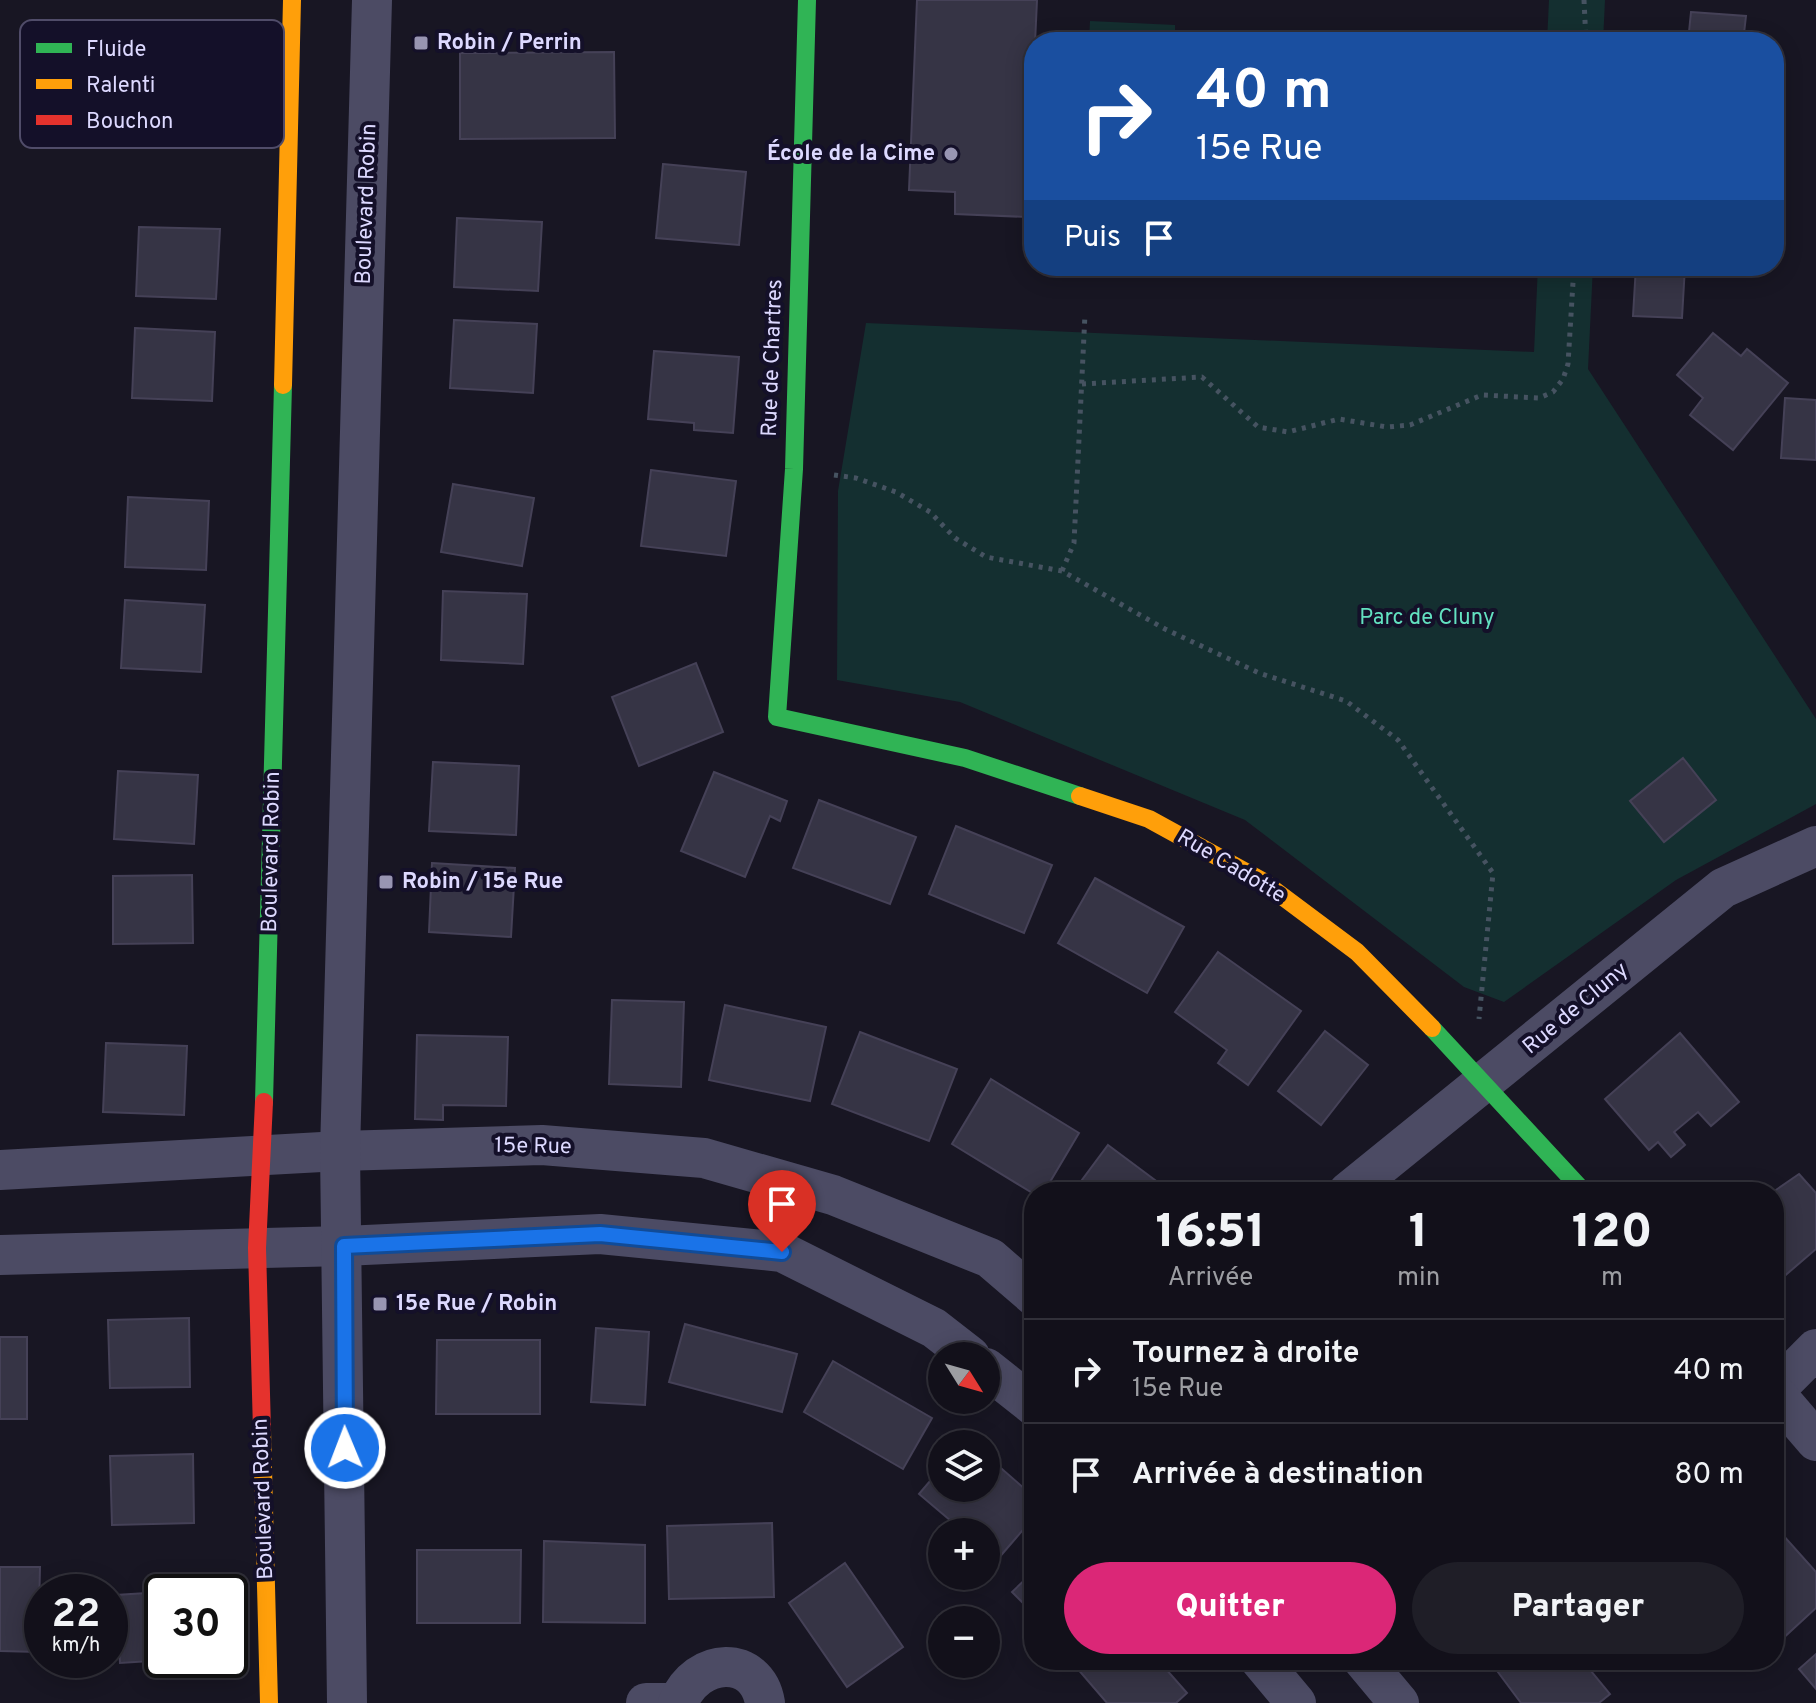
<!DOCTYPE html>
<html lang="fr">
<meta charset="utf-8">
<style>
:root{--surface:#12101a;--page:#1f1e27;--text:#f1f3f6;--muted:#9c9da2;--line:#313039;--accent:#db2777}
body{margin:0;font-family:Overpass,sans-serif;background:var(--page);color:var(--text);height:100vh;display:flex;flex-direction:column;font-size:30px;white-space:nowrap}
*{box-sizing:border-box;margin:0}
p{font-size:26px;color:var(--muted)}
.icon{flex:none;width:44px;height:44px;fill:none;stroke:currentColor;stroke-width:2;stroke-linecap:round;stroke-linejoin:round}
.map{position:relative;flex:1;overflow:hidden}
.panel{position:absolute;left:1024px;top:1182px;width:760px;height:488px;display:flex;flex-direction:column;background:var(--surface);border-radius:32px;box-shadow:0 4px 20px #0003,0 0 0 2px var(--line)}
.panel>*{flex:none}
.guide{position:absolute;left:1024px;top:32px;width:760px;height:244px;border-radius:32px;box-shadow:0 4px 20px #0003,0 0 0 2px var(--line);background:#1a4fa0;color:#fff;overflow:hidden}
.needle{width:52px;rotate:127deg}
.controls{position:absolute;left:928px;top:1342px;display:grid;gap:16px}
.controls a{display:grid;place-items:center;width:72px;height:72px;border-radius:50%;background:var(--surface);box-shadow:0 4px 20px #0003,0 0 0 2px var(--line);font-size:40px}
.speed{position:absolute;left:24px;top:1574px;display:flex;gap:16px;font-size:40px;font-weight:700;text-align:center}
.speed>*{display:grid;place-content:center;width:104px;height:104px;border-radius:50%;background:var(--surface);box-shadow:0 4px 20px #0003,0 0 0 2px var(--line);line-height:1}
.speed small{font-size:20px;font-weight:400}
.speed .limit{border:4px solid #111;border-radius:12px;background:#fff;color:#111}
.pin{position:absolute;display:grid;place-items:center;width:68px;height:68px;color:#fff;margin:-82px -34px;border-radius:50% 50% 50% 0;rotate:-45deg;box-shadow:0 0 8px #0007}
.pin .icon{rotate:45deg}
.me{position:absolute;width:88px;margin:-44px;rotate:359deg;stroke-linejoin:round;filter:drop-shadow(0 0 6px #0008)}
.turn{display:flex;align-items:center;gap:28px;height:168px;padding:0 40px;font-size:36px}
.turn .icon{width:104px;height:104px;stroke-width:2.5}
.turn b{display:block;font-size:56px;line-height:68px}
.then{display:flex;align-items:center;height:76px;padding:0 40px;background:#0003;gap:16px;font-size:30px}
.eta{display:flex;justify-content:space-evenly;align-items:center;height:136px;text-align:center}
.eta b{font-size:48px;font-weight:800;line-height:56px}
.primary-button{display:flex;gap:16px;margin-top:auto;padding:16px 40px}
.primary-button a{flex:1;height:92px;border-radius:48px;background:var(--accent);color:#fff;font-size:32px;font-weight:800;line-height:92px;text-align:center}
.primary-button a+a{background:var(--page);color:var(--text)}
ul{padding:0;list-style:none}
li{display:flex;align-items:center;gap:24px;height:104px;padding:0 40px;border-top:2px solid var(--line)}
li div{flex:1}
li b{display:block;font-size:30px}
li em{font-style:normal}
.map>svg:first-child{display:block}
</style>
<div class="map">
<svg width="1816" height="1703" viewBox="0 0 1816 1703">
<rect width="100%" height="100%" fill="#181623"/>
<g fill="#142f30">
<polygon points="1549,0 1605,0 1603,42 1547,42"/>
<polygon points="1090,21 1175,25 1175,42 1089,42"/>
<polygon points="1538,266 1593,266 1588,369 1816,719 1816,804 1676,880 1504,1002 1464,987 1245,820 960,702 837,680 838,491 866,323 1534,352"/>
</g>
<g fill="#363445" stroke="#454157" stroke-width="2">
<polygon points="917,0 1037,0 1027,217 955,214 955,192 909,190"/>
<polygon points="1691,12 1746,16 1743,42 1688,42"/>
<polygon points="614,52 615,138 460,139 460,53"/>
<polygon points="663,164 746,172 739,245 656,238"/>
<polygon points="457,218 542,222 538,291 454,287"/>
<polygon points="139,227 220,229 216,299 136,296"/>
<polygon points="1636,266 1685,266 1682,318 1633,316"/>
<polygon points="454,320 537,324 533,393 450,388"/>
<polygon points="135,328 215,332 212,401 132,398"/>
<polygon points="1713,333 1741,356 1747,349 1788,383 1733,450 1690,415 1703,398 1677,375"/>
<polygon points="654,351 739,357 733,433 694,430 694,423 648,419"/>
<polygon points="1785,398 1816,400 1816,460 1781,458"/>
<polygon points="651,470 736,481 726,556 641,546"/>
<polygon points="453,484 534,498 522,566 441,552"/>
<polygon points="128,497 209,501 206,570 125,567"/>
<polygon points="443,591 527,594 523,664 441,660"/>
<polygon points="125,600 205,605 201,672 121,668"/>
<polygon points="696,663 723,732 639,766 612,697"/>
<polygon points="1683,758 1716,800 1664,842 1630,801"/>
<polygon points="433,762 519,766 516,835 429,831"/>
<polygon points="118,771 198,775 194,844 114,839"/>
<polygon points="714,772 787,801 780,821 770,816 745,877 681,851"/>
<polygon points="819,800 916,837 890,904 793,868"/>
<polygon points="956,826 1052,865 1024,933 929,894"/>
<polygon points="432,863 515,868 511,937 429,932"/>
<polygon points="192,875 193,943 113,944 113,876"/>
<polygon points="1095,878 1184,927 1147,993 1058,943"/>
<polygon points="1218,952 1301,1011 1248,1085 1218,1063 1227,1050 1175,1012"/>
<polygon points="612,1000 684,1002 681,1087 609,1084"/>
<polygon points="725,1005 826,1027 810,1101 709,1080"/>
<polygon points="1325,1031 1368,1065 1321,1125 1278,1091"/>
<polygon points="860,1032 957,1069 929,1141 832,1104"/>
<polygon points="1680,1033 1739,1102 1711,1126 1698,1112 1674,1132 1685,1145 1671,1157 1658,1142 1649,1150 1605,1099"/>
<polygon points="417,1035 508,1037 506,1106 443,1105 443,1120 415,1119"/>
<polygon points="106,1043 187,1046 184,1115 103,1112"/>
<polygon points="991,1079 1079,1133 1044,1192 1034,1194 952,1144"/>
<polygon points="1108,1145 1171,1192 1073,1192"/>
<polygon points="1799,1174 1816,1193 1816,1249 1774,1285 1773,1192"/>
<polygon points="189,1318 190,1387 110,1388 108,1320"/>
<polygon points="685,1324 797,1354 782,1412 669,1382"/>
<polygon points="596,1328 649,1332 645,1405 591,1402"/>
<rect x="0" y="1337" width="27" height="82"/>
<polygon points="437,1340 540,1340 540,1414 436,1414"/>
<polygon points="833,1361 932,1418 903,1469 804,1412"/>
<polygon points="193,1454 194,1523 112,1525 110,1456"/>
<polygon points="986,1455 1034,1497 1034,1517 997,1560 986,1551 986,1532 964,1532 919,1494 942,1467 942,1488 986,1488"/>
<polygon points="772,1523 774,1597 669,1599 667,1526"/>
<polygon points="1774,1525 1816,1572 1816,1608 1780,1641 1774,1635"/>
<polygon points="544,1541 645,1545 645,1623 543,1622"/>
<polygon points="417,1550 521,1550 520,1623 417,1623"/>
<polygon points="845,1563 903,1647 847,1687 789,1603"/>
<polygon points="0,1567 40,1567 38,1652 0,1651"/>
<polygon points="1034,1571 1034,1614 1012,1592"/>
<polygon points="162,1592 162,1660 167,1660 120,1663 116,1595"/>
<polygon points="1816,1654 1816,1689 1799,1669"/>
<polygon points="1070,1660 1158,1660 1187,1693 1176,1703 1107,1703"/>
<polygon points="1489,1660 1582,1660 1610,1694 1599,1703 1521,1703"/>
</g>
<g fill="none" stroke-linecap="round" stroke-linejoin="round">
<g stroke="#465361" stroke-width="5" stroke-dasharray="4 6" stroke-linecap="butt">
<polyline points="1584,0 1586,42"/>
<polyline points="1082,384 1202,377 1258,427 1288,432 1339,419 1387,427 1410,425 1482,395 1539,398 1553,392 1563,379 1568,364 1574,266"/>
<polyline points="834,475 856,478 896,492 930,512 955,538 986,557 1062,571 1165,629 1259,673 1346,701 1398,740 1493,873 1479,1019"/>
<polyline points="1062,571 1074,543 1085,314"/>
</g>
<g stroke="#4c4b64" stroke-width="40">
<polyline points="0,1170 340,1151 542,1145 704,1158 833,1195 990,1258 1034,1296"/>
<polyline points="1348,1192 1723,888 1816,846"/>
<polyline points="0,1255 344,1246 600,1234 782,1252 934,1328 970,1356"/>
<polyline points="986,1368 1034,1406"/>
<polyline points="1774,1391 1816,1349"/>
<polyline points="1774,1392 1816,1441"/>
<polyline points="1260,1660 1296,1703"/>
<polyline points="1363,1660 1399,1703"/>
<polyline points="347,1703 340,1151 372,0"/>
<polyline points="646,1703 678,1703"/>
<path d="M678 1703C697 1656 757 1654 765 1703"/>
</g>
<g stroke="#30b455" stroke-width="18">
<polyline points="807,0 794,469 777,717 965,758 1080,796"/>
<polyline points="1432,1028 1584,1192"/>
<polyline points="264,1102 283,385"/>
</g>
<g stroke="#ff9f0a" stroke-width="18">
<polyline points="283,385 292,0"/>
<polyline points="1080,796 1149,819 1262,881 1357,952 1432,1028"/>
<polyline points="262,1430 269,1703"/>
</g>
<polyline stroke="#e5322d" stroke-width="18" points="262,1430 257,1248 264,1102"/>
</g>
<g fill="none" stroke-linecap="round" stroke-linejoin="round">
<g stroke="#114b97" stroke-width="20">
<polyline id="route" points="345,1448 344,1246 600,1234 782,1252"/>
</g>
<use href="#route" stroke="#1a73e8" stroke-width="14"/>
</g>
<g fill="#9895b2" stroke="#141029" stroke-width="3">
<rect x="413" y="35" width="16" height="16" rx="4"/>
<circle cx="951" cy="154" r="8"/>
<rect x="378" y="874" width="16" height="16" rx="4"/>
<rect x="372" y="1296" width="16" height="16" rx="4"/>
</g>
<g text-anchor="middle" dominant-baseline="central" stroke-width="8" stroke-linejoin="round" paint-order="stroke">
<g font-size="22" font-weight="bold" fill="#ddd9ff" stroke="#141029" text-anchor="start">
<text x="437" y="43">Robin / Perrin</text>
<text x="935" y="154" text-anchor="end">École de la Cime</text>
<text x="402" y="882">Robin / 15e Rue</text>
<text x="396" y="1304">15e Rue / Robin</text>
</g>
<g font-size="22" fill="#ddd9ff" stroke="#141029">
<text transform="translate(367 204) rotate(-88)">Boulevard Robin</text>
<text transform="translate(773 358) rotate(-88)">Rue de Chartres</text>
<text transform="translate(272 852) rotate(-89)">Boulevard Robin</text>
<text transform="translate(1231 867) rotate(31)">Rue Cadotte</text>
<text transform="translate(1576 1009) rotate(-40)">Rue de Cluny</text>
<text transform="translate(533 1147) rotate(1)">15e Rue</text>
<text transform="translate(264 1499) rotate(-92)">Boulevard Robin</text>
</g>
<g font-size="22" fill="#63e1c0" stroke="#141029">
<text x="1427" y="618">Parc de Cluny</text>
</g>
</g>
<rect x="20" y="20" width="264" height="128" rx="12" fill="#141029" stroke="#504c69" stroke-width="2"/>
<rect x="36" y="43" width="36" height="10" fill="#30b455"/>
<rect x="36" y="79" width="36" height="10" fill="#ff9f0a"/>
<rect x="36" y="115" width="36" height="10" fill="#e5322d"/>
<g font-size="22" fill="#ddd9ff">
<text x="86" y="56">Fluide</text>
<text x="86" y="92">Ralenti</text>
<text x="86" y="128">Bouchon</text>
</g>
</svg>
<div class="controls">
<a><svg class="needle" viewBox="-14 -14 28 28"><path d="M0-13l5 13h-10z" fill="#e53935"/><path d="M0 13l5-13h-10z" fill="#9c9da2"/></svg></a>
<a><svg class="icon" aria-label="layers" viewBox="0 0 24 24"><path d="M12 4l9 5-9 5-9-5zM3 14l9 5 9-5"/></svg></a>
<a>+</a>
<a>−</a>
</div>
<div class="speed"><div>22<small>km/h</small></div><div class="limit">30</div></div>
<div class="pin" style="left:782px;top:1252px;background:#d93025"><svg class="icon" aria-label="arrive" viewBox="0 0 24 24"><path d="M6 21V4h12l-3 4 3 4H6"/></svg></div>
<svg class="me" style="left:345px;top:1448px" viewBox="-20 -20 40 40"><circle r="17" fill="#1a73e8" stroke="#fff" stroke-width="3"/><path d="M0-11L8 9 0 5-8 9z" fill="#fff"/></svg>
<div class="guide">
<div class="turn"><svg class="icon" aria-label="right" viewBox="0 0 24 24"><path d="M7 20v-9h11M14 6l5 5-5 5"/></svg><div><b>40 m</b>15e Rue</div></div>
<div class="then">Puis<svg class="icon" aria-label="arrive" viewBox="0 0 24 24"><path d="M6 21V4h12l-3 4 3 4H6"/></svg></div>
</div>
<section class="panel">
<div class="eta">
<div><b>16:51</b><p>Arrivée</p></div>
<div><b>1</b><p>min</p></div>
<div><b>120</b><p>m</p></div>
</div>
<ul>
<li><svg class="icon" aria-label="right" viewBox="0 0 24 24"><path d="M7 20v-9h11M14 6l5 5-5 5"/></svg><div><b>Tournez à droite</b><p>15e Rue</p></div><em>40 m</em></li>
<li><svg class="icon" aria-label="arrive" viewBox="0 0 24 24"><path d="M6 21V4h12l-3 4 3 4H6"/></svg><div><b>Arrivée à destination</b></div><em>80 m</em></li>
</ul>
<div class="primary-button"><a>Quitter</a><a>Partager</a></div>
</section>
</div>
